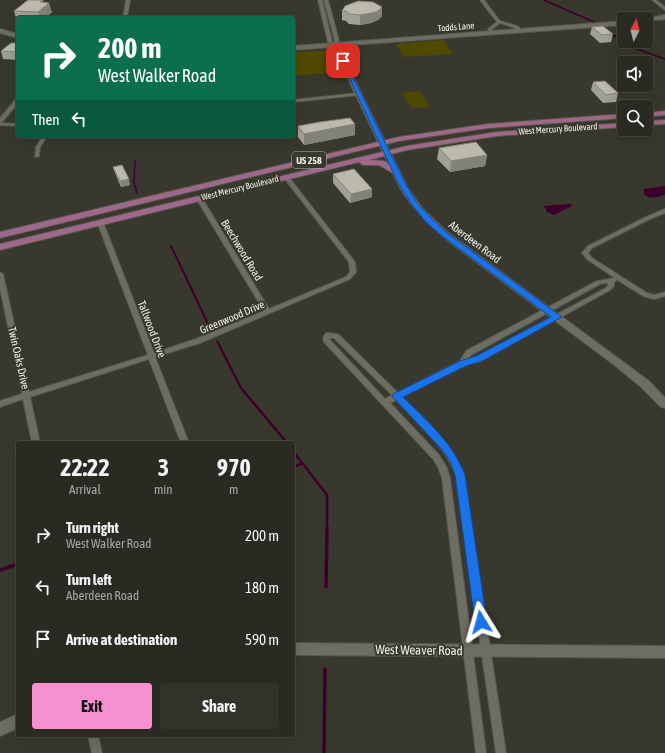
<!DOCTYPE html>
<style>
:root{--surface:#2b2a22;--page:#33322a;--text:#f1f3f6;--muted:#a6a7a5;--line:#474640;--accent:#f690d1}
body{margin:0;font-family:"Asap Condensed",sans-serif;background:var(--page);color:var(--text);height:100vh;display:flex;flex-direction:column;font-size:15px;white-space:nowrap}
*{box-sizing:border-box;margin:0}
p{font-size:13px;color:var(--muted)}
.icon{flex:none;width:22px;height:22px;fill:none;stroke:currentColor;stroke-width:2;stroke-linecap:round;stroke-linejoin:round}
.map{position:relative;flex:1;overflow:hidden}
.drawer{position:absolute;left:16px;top:441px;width:279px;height:296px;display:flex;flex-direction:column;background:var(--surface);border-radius:4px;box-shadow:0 4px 16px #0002,0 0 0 1px var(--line)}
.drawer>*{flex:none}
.banner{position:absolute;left:16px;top:16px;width:279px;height:122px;border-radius:4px;box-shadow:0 4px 16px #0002,0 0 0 1px var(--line);background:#0b6e4f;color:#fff;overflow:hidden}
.needle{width:26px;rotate:7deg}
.buttons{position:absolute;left:617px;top:12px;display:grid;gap:8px}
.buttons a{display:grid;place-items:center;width:36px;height:36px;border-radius:4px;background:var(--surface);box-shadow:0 4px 16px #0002,0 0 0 1px var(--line);font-size:20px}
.pin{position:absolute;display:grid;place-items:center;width:34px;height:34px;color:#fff;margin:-17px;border-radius:8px;box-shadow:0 2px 6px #0006}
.me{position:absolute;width:44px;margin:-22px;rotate:352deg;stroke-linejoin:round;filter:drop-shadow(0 0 3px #0008)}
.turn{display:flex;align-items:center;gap:14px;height:84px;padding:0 16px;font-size:18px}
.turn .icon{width:52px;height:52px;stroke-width:2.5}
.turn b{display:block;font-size:28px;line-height:34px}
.then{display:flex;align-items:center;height:38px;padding:0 16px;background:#0003;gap:8px;font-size:15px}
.eta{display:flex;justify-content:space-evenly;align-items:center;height:68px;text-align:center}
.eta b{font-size:24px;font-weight:700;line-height:28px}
.action{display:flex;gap:8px;margin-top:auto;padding:8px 16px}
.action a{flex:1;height:46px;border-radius:4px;background:var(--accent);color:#111;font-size:16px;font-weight:700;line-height:46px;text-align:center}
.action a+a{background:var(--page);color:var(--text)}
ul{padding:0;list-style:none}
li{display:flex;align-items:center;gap:12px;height:52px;padding:0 16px}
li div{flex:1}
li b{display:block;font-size:15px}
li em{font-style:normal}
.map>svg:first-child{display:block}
</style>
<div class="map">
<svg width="665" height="753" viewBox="0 0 665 753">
<rect width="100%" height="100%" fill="#39382e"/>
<g fill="#504900">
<polygon points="443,40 453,54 404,57 396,44"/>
<polygon points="327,51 340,72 293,76 293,52"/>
<polygon points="420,91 430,107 412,108 402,93"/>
</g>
<g fill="#3d002d">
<path d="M665 186V195C657 197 650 200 644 194V189Z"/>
<polygon points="569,204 572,204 572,206 554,215 547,212 544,206"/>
</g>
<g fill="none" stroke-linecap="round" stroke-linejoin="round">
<g stroke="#3d002d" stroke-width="1.5">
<polyline points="544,0 594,22"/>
<polyline points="611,34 637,49 665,59"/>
<polyline points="135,161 134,183 137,193"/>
</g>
<g stroke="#3d002d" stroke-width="2">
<polyline points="171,246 210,328"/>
<polyline points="217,341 221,348"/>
</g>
<g stroke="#3d002d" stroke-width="2.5">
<polyline points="220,347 241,388 287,443"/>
<polyline points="293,451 327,495 327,528"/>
<polyline points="293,467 301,464"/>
</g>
<g stroke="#3d002d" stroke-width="3.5">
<polyline points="0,570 18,564"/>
<polyline points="326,587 327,527"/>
<polyline points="324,753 325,669"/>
</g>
<g stroke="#56564c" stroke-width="2">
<g id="minor">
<polygon points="126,0 130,0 127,18 123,18"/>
<polygon points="318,0 322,0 332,41 334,43 335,41 324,0 328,0 339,41 336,46 334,46 328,42"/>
<polygon points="480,0 484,0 500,21 517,26 522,30 522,32 520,32 515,28 500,23 492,29 493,34 491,34 488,29 497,22"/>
<polygon points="652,0 656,0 665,7 665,10"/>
<polygon points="358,93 360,94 360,95 293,102 293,100"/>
<polygon points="16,99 18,99 18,103 2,122 0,122 0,118"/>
<polygon points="0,123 18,124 18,126 0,125"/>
<polygon points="43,136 47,136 40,147 39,156 35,157 36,147"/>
<polygon points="286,175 288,176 355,262 356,272 350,279 200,343 155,357 189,443 181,443 149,359 30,397 40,443 32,443 23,399 0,407 0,401 22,394 0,288 0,272 3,274 29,392 148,355 97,222 98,221 102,221 103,222 154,353 196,339 264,311 196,198 197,197 199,196 202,198 269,309 346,277 350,272 349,262 284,178 284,176"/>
<path d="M665 209V213L650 219 592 248 588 253 592 258 647 293 654 295 665 292V296L654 299 643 296 616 279V281L614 282V286L610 290 481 361 465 365 402 397C425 421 451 443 464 475L506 753H496L456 475C444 445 418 423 396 400L390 403 439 455 446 466 450 478 486 753H476L442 478 438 467 433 459 324 342 323 338 326 333 338 334 398 393 460 361 466 351 597 281 615 278 588 260 582 253 588 246 646 217ZM608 283V285L606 288 477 357 468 359 471 355 600 284ZM330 338H334L392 395 385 399 329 339Z"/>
<polygon points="88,735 98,735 102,753 92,753"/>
</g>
</g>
<g stroke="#56564c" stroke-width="2">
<g id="tertiary">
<polygon points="293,643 665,646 665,658 293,655"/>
<polygon points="18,714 18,728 0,736 0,722"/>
</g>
</g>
<g stroke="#56564c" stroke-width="2">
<g id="secondary">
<polygon points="665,15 665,19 646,21 646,19 643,19"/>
<path d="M624 21V25L338 46 408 188 422 208 447 232 649 381 665 398V408L661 407 641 387 613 364 448 241C429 225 413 209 400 188L333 47 293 50V46Z"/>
<polygon points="0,29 18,34 18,38 0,33"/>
</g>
</g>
<g stroke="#56564c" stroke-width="2">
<g id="trunk">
<polygon points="665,111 665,115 646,117 646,113"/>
<polygon points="624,114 624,118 488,128 399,141 0,238 0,232 399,137 488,124"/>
<polygon points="665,120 665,124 646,125 646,121"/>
<polygon points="624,123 624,127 497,136 407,150 369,160 384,161 399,170 400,172 399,174 396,175 379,165 363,165 359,162 0,250 0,244 407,146 497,132"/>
</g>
</g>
<use href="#minor" fill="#6d6d61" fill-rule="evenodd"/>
<use href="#tertiary" fill="#6d6d61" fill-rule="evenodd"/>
<use href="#secondary" fill="#6d6d61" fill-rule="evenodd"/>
<use href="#trunk" fill="#9e6888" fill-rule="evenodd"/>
</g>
<g fill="#a1a095">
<polygon points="43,0 43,2 52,12 45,18 18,18 18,21 17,21 14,11"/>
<polygon points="382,7 382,16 378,20 371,23 360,25 349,24 346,21 342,20 342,11"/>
<polygon points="592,27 613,34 611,42 600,43 590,34"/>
<polygon points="18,43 18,60 3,59 1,51"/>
<polygon points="593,82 618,93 616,102 603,103 591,90"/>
<polygon points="298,126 355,135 304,145 298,137"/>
<polygon points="439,148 487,155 485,166 450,172 437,159"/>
<polygon points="113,167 130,185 121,187 115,173"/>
<polygon points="333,174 372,197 350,203 333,183"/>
</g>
<g fill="#838279">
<polygon points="43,0 45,6 49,3 52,12 45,18 40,18 38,12 40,2"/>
<polygon points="382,7 382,16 378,20 371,23 360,25 360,15"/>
<polygon points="18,50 18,58 16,52"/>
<polygon points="355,124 355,135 304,145 304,134"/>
<polygon points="487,155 485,166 450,172 451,161"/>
<polygon points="129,179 130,185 121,187 120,181"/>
<polygon points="372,189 372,197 350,203 351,194"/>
</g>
<g fill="#bbbaad" stroke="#838279">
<polygon points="28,0 43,0 40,2 49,3 38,12 14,11"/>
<polygon points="358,1 373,2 382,7 378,11 372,13 360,15 349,14 346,11 342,11 345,6"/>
<polygon points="603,26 613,34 602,35 592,27"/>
<polygon points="11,43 18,43 18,50 16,52 1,51"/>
<polygon points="605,81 618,93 606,95 593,82"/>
<polygon points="350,118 355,124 304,134 298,126 320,122"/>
<polygon points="476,142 487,155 451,161 439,148"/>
<polygon points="122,165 129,179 120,181 113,167"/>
<polygon points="354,169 372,189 351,194 333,174"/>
</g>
<path fill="#1a73e8" stroke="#114b97" d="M341 60 345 61 405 183 417 203 432 219 447 233 562 317 482 361 466 366 403 397C427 421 453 443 465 475L487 622 486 626 481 628 477 626 475 622 455 475 451 463 444 452 392 396 393 394 460 361 476 356 551 317 442 236 426 222 412 205 398 183Z"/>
<g text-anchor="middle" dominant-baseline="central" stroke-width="4" stroke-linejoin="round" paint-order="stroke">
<g font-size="9" fill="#eeeee7" stroke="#39382e">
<text transform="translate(456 27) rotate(-5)">Todds Lane</text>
<text transform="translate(558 129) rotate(-4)">West Mercury Boulevard</text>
<text transform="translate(240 188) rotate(-14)">West Mercury Boulevard</text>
</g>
<rect fill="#39382e" stroke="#b8b7b0" stroke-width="1" x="292" y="152" width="34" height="16" rx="3"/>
<g font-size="10" font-weight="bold" fill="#eeeee7">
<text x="309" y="160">US 258</text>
</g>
<g font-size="11" fill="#eeeee7" stroke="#39382e">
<text transform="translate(475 242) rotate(37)">Aberdeen Road</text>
<text transform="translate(242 250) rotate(59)">Beechwood Road</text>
<text transform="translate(232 317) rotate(-23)">Greenwood Drive</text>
<text transform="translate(152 329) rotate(69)">Tallwood Drive</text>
<text transform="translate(19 358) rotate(77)">Twin Oaks Drive</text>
</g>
<g font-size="13" fill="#eeeee7" stroke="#39382e">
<text transform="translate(419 650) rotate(1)">West Weaver Road</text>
</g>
</g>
</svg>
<div class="buttons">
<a><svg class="needle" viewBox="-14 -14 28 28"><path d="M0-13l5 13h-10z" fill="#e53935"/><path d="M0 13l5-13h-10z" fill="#a6a7a5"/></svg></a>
<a><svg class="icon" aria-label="sound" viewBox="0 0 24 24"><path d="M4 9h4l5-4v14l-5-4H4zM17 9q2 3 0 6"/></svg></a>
<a><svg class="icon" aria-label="search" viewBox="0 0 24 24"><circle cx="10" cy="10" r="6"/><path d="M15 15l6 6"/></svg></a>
</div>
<div class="pin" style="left:343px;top:61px;background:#d93025"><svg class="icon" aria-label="arrive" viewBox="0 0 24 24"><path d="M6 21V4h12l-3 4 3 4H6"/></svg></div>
<svg class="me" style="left:481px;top:622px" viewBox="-20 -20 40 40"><path d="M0-17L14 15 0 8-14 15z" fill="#1a73e8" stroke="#fff" stroke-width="4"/></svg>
<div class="banner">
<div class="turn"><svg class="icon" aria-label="right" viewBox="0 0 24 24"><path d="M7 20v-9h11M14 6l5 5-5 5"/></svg><div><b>200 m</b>West Walker Road</div></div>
<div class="then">Then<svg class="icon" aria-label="left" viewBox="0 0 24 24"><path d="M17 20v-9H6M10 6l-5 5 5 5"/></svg></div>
</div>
<section class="drawer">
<div class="eta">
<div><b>22:22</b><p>Arrival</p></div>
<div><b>3</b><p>min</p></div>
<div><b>970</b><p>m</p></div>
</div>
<ul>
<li><svg class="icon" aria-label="right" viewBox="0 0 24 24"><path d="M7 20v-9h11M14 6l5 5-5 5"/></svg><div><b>Turn right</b><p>West Walker Road</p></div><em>200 m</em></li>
<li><svg class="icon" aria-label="left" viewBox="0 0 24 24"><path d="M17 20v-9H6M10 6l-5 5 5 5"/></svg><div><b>Turn left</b><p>Aberdeen Road</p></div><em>180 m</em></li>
<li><svg class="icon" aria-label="arrive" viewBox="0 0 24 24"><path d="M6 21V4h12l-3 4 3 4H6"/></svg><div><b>Arrive at destination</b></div><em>590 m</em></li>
</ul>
<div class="action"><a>Exit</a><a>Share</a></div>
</section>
</div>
